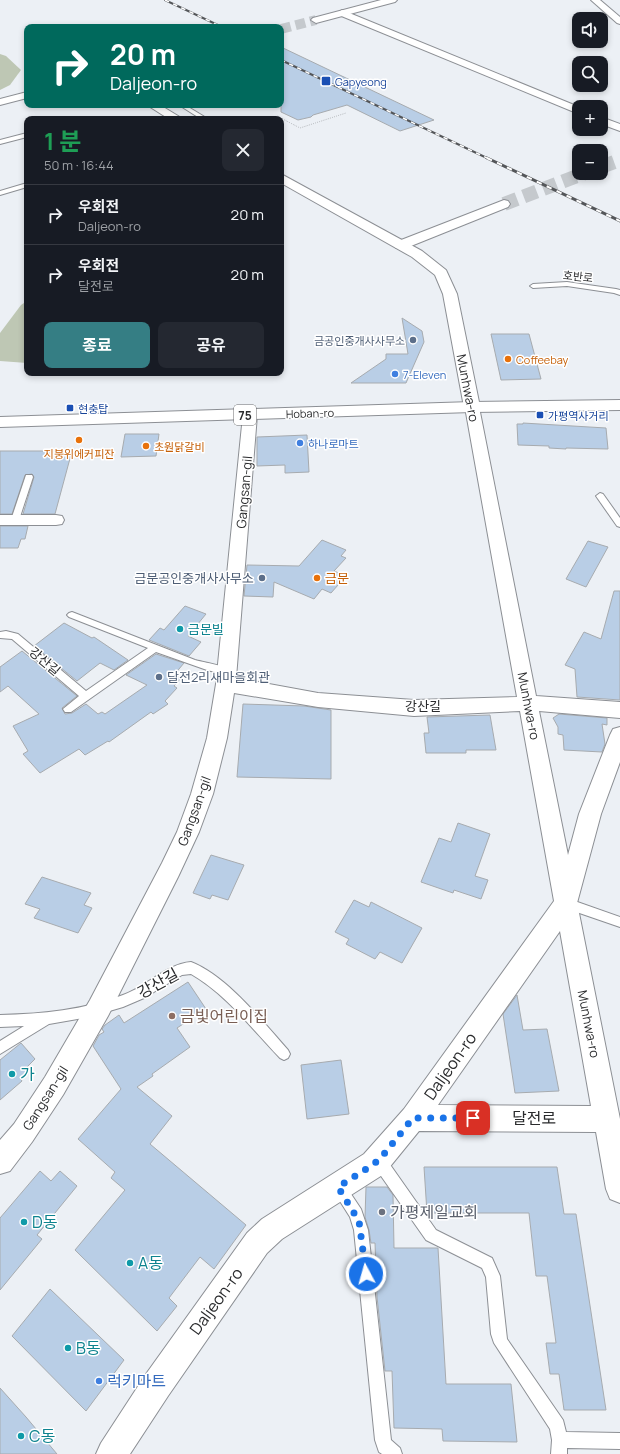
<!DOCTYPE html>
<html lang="ko">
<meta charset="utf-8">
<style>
:root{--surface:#171b24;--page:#242831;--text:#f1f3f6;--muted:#9ea1a6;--line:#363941;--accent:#357e84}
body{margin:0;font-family:Manrope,"Noto Sans KR",sans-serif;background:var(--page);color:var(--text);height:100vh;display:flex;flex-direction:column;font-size:15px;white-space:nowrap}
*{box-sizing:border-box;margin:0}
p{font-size:13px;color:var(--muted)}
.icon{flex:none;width:22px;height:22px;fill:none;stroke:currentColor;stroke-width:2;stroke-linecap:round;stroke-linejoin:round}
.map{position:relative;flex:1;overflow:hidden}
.sheet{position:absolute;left:24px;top:116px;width:260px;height:260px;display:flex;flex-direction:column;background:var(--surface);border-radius:8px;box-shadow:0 2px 6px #0003}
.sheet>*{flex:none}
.guide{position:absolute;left:24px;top:24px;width:260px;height:84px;border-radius:8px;box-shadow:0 2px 6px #0003;background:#00695c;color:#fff;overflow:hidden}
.fabs{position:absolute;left:572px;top:12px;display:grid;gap:8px}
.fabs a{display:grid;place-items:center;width:36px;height:36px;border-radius:8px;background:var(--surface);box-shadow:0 2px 6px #0003;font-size:20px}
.pin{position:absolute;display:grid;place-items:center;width:34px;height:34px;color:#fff;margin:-17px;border-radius:8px;box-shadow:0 2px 6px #0006}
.me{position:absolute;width:44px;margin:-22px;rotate:354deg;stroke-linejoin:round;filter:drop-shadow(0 0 3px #0008)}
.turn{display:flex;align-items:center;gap:14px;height:84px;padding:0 20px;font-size:18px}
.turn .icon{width:52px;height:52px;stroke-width:2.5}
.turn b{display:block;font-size:28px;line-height:34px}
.round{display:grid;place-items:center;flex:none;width:42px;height:42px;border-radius:8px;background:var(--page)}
.headline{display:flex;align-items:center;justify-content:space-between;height:68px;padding:0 20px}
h1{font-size:24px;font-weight:700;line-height:30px;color:#1e9e55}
.action{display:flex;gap:8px;margin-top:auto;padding:8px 20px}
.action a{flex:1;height:46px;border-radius:8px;background:var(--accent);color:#fff;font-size:16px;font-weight:700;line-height:46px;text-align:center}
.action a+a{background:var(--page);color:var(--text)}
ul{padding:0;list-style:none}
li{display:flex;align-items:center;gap:12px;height:60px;padding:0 20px;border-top:1px solid var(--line)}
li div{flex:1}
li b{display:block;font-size:15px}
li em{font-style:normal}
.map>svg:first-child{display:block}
</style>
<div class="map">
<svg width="620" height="1454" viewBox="0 0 620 1454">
<rect width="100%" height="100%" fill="#ecf0f5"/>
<g fill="#bec7b4">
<polygon points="0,54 6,56 21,70 10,85 0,90"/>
<polygon points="27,301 27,363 0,361 0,333 21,305"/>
</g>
<g fill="#b9cee6" stroke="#a7abaf">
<polygon points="281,47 434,120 400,131 347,105 313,115 311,117 298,120 281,112"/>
<polygon points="402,318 422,331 424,342 406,383 351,383 386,359 386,354 408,354"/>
<polygon points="491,334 529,334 541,379 501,380"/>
<polygon points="523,423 606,428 608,449 566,448 566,449 549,448 549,446 518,445 517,424 523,424"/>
<polygon points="125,434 159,434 156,456 121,457"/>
<polygon points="307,435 309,472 285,473 285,465 257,466 257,437"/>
<polygon points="0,451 72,451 55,514 23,514 34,477 32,474 25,475 12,514 0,514"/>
<polygon points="0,526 28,526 25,539 21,539 18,548 0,548"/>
<polygon points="322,540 346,550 341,556 346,558 334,571 346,576 331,593 322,589 314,599 274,582 273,597 244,596 247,565 299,566"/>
<polygon points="588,541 608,547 586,587 566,579"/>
<polygon points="614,591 620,591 620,700 577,697 575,669 565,665 584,632 601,639"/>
<polygon points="185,606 206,614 188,636 201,642 189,656 149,640 160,628 164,630"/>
<polygon points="64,623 92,638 94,637 128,660 114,670 100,663 77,681 34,646"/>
<polygon points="22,651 77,696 62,708 65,714 72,713 86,704 98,714 102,712 105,714 147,685 126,675 156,654 184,663 174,675 181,678 174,686 177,688 165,701 168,704 153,714 151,712 109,742 108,741 85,755 79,749 40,773 23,754 28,751 13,726 39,714 8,686 0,692 0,667"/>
<polygon points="243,704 304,706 331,710 331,779 237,777"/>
<polygon points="559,714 607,718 607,725 602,724 605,744 602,752 564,750 563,735 558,734 558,727 553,718"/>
<polygon points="490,715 496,750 466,750 466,753 426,753 424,733 429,733 427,717"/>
<polygon points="458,823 490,834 475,876 488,880 481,899 454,890 453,893 421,882 439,838 451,842"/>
<polygon points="211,855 244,865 228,900 212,895 210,899 193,893"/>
<polygon points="42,877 91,893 84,905 92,908 78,933 34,918 40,909 25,904"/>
<polygon points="354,900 369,907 371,902 422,928 402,963 380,952 375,959 346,944 349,939 335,932"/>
<polygon points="188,982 206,1009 177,1028 190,1047 152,1074 153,1076 137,1087 172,1116 150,1144 246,1225 214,1269 200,1257 169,1298 177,1306 157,1331 75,1250 125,1190 111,1178 115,1172 78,1139 121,1089 93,1046 99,1035 104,1032 102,1029 105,1025 119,1015 124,1023"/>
<polygon points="517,995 523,1030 547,1029 559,1091 515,1093 503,1014"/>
<polygon points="21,1043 35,1059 26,1068 28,1071 20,1078 22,1081 0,1100 0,1060"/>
<polygon points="341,1060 349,1114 307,1119 301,1065"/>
<polygon points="424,1167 557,1167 564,1214 576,1214 606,1410 564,1410 559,1374 550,1374 546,1343 556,1343 547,1276 536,1276 529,1213 427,1213"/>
<polygon points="40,1171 51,1181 60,1171 77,1186 37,1235 42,1239 0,1290 0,1218"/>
<polygon points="366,1187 387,1187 393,1195 394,1248 438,1248 446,1384 511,1384 517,1442 443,1441 442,1429 394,1428 392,1371 385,1371 377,1297 375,1243 371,1243 369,1230 365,1217"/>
<polygon points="50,1289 124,1360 86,1411 12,1336"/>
<polygon points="0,1388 26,1417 57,1454 0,1454"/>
</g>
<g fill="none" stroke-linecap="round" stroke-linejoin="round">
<polyline stroke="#c5c9cd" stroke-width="10" stroke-dasharray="10 5" stroke-linecap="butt" points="281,29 316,20"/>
<g stroke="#c5c9cd" stroke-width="14" stroke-dasharray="14 7" stroke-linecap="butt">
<polyline points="601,167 620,160"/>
<polyline points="504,204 585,173"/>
</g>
<g stroke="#8c8f94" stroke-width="2">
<g id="service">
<polygon points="179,105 185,105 208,119 201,119"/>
<polygon points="27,133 27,137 0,144 0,140"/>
<polygon points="27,183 27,187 0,195 0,191"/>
<polygon points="567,282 616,289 620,290 620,295 614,293 567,286 533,288 530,286 533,284"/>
<polygon points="26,475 32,475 33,477 19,520 18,522 12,522 11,520"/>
<polygon points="600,493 603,494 620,518 620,527 617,526 596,496"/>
<path d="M72 612 195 660C203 662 230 667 233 671L228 675 207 670 156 652 71 712H65L63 709 79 696 12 639 0 638V632L6 631 18 634 86 691 148 648 69 617 67 615 69 613Z"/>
<polygon points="566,898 620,917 620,927 562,907 560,903 562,899"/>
<path d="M191 962C227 976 263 1022 288 1050L290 1054 288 1058 284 1060 280 1058C252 1029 226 994 191 974L182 975 144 998 123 1007 89 1017 49 1024 0 1054V1041L24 1026 0 1027V1015C42 1014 84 1010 123 995 146 987 166 964 191 962Z"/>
<polygon points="379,1154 384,1156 436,1230 492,1258 500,1276 507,1339 563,1420 566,1432 620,1433 620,1449 567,1448 567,1454 551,1454 552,1440 550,1429 494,1343 491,1334 486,1277 482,1268 426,1240 374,1166 372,1161 374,1156"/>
<polygon points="338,1180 343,1182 361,1209 368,1230 391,1440 400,1448 402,1454 382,1454 379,1452 375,1440 354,1230 350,1217 331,1187 333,1182"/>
</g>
</g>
<g stroke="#8c8f94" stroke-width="2">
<g id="minor">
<polygon points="591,0 600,0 620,17 620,24 617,23"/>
<polygon points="342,10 579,107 579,114 339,15 338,13"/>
<polygon points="601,117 620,124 620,131 601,124"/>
<path d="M472 403 477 404 479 407 536 696 620 702V718L539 711 568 855 579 814 610 735 613 729 620 727V762L601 814 577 903 620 1119V1203L610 1199 606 1189 596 1132 419 1131 384 1174 282 1239 267 1253 168 1396 130 1454H96L101 1443 146 1374 247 1233 262 1219 364 1154 404 1109 554 901 520 711 414 716 318 707 234 693 227 738 213 794 199 832 178 877 108 1016 63 1095 32 1142 10 1171 0 1174V1140L14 1124 45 1077 90 1000 162 863 177 832 191 794 207 738 216 684 243 415 245 412 250 411 255 412 257 415 236 678 318 693 414 700 517 697 465 407 467 404ZM560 931 591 1106 438 1105Z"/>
<polygon points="0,515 56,515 62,516 64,520 62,524 56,525 0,525"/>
</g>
</g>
<g stroke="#8c8f94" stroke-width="2">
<g id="tertiary">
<polygon points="147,105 160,105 183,119 169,119"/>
<polygon points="281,174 422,251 446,270 457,294 480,407 478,410 472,412 466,410 464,407 443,294 435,275 412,257 281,183"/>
</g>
</g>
<g stroke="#8c8f94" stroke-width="2">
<g id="secondary">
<polygon points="381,0 397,0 395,2 316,23 311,20 313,18"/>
<polygon points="27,92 27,98 0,105 0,99"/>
<polygon points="504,200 508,201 510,204 508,207 406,248 396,248 394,245 396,242"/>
</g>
</g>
<g stroke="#8c8f94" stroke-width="2">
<polygon id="primary" points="620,400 620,410 472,412 0,427 0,417 472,402"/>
</g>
<polyline stroke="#8c8f92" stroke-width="1" stroke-dasharray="0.5 1.5" stroke-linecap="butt" points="277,116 300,128 346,113"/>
<use href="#service" fill="#fff" fill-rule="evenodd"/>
<use href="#minor" fill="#fff" fill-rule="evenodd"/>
<use href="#tertiary" fill="#fff" fill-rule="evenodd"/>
<use href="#secondary" fill="#fff" fill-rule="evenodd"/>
<use href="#primary" fill="#fff" fill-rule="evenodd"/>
<g stroke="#545659" stroke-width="2">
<g id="rail-far1">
<polyline points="165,0 222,27"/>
<polyline points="281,60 489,159"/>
</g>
</g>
<g stroke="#545659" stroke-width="3">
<polyline id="rail" points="487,158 620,221"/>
</g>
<use href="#rail-far1" stroke="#fff" stroke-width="1.5" stroke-dasharray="4.5" stroke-linecap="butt"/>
<use href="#rail" stroke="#fff" stroke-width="2" stroke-dasharray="5.5" stroke-linecap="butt"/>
</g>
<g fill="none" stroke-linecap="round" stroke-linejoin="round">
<polyline stroke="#1a73e8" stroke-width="7" stroke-dasharray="0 12.6" points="366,1274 359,1221 338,1187 374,1164 384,1154 413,1118 473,1118"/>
</g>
<g fill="#1a4fb4" stroke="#fff" stroke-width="1.5">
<rect x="321" y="76" width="10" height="10" rx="2"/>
<rect x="66" y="404" width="8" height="8" rx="2"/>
<rect x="536" y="411" width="8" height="8" rx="2"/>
</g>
<g fill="#5c6f8a" stroke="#fff" stroke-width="1.5">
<circle cx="413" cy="340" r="4"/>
<circle cx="262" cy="578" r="4"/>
<circle cx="159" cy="677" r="4"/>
</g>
<g fill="#e8710a" stroke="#fff" stroke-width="1.5">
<circle cx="508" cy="359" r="4"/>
<circle cx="79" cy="440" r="4"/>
<circle cx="146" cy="446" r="4"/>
<circle cx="317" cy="578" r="4"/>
</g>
<g fill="#3f7fe0" stroke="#fff" stroke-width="1.5">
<circle cx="395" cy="374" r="4"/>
<circle cx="300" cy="443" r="4"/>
<circle cx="99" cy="1381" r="4"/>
</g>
<g fill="#0f9aa8" stroke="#fff" stroke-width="1.5">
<circle cx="180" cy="629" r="4"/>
<circle cx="12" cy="1074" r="4"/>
<circle cx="24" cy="1222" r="4"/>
<circle cx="130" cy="1263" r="4"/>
<circle cx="68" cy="1348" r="4"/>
<circle cx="21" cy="1436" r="4"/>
</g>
<circle fill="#8d6e63" stroke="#fff" stroke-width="1.5" cx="172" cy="1016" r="4"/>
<circle fill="#6b7280" stroke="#fff" stroke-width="1.5" cx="382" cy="1212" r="4"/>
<g text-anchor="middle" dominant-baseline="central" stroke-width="3" stroke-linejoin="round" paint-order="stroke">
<g font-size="11" fill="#164399" stroke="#fff" text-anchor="start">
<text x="335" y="81">Gapyeong</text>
<text x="78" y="408">현충탑</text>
<text x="548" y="415">가평역사거리</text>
</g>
<g font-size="11" fill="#2a2b2d" stroke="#fff">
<text transform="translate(578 276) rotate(6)">호반로</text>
<text transform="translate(310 413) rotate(-2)">Hoban-ro</text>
</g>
<g font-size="11" fill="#4e5e75" stroke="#fff" text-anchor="end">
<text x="405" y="340">금공인중개사사무소</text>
</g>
<g font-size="11" fill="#c56008" stroke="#fff" text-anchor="start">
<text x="516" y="359">Coffeebay</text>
<text x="154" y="446">초원닭갈비</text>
<text x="79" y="453" text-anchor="middle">지붕위에커피잔</text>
</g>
<g font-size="11" fill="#366cbe" stroke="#fff" text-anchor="start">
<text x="403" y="374">7-Eleven</text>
<text x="308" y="443">하나로마트</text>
</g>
<rect fill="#fff" stroke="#6a6b6c" stroke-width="1" x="234" y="405" width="22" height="20" rx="3"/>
<g font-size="12" font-weight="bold" fill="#2a2b2d">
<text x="245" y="415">75</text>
</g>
<g font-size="13" fill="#2a2b2d" stroke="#fff">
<text transform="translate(468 388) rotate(79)">Munhwa-ro</text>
<text transform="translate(244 492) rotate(-85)">Gangsan-gil</text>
<text transform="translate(45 661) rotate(40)">강산길</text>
<text x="423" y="706">강산길</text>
<text transform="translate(529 706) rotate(79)">Munhwa-ro</text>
<text transform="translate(194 811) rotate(-70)">Gangsan-gil</text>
<text transform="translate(589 1024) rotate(79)">Munhwa-ro</text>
<text transform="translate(45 1098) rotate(-58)">Gangsan-gil</text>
</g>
<g font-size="13" fill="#4e5e75" stroke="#fff" text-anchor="end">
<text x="254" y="578">금문공인중개사사무소</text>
<text x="167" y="677" text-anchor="start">달전2리새마을회관</text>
</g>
<g font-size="13" fill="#c56008" stroke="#fff" text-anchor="start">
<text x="325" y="578">금문</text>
</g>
<g font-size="13" fill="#0d838f" stroke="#fff" text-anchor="start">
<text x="188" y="629">금문빌</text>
</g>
<g font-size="16" fill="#2a2b2d" stroke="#fff">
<text transform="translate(158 983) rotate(-29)">강산길</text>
<text transform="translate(450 1066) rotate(-55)">Daljeon-ro</text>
<text x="534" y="1118">달전로</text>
<text transform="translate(216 1301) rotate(-54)">Daljeon-ro</text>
</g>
<g font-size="16" fill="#785e54" stroke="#fff" text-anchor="start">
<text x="180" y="1016">금빛어린이집</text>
</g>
<g font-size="16" fill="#0d838f" stroke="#fff" text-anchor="start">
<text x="20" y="1074">가</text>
<text x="32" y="1222">D동</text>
<text x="138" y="1263">A동</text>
<text x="76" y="1348">B동</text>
<text x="29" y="1436">C동</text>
</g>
<g font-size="16" fill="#5b616d" stroke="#fff" text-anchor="start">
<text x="390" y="1212">가평제일교회</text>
</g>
<g font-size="16" fill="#366cbe" stroke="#fff" text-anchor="start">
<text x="107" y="1381">럭키마트</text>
</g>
</g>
</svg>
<div class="fabs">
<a><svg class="icon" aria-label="sound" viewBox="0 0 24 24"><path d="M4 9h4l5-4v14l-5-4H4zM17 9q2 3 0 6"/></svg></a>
<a><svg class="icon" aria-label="search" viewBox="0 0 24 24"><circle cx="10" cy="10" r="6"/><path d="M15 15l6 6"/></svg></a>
<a>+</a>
<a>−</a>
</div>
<div class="pin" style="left:473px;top:1118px;background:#d93025"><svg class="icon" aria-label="arrive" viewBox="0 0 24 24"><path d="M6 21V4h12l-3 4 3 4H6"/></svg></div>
<svg class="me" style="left:366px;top:1274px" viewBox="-20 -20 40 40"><circle r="17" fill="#1a73e8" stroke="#fff" stroke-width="3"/><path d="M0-11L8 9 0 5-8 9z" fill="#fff"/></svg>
<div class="guide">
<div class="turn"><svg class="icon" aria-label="right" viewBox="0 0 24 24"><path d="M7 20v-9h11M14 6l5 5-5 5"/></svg><div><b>20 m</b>Daljeon-ro</div></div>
</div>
<section class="sheet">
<div class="headline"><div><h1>1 분</h1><p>50 m · 16:44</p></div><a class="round"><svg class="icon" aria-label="close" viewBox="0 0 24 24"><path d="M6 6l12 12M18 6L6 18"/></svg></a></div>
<ul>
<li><svg class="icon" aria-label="right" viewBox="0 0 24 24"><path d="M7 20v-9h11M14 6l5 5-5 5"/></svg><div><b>우회전</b><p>Daljeon-ro</p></div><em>20 m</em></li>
<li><svg class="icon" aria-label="right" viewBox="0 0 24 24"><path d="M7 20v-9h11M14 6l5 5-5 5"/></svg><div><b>우회전</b><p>달전로</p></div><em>20 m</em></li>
</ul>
<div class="action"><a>종료</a><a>공유</a></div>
</section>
</div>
